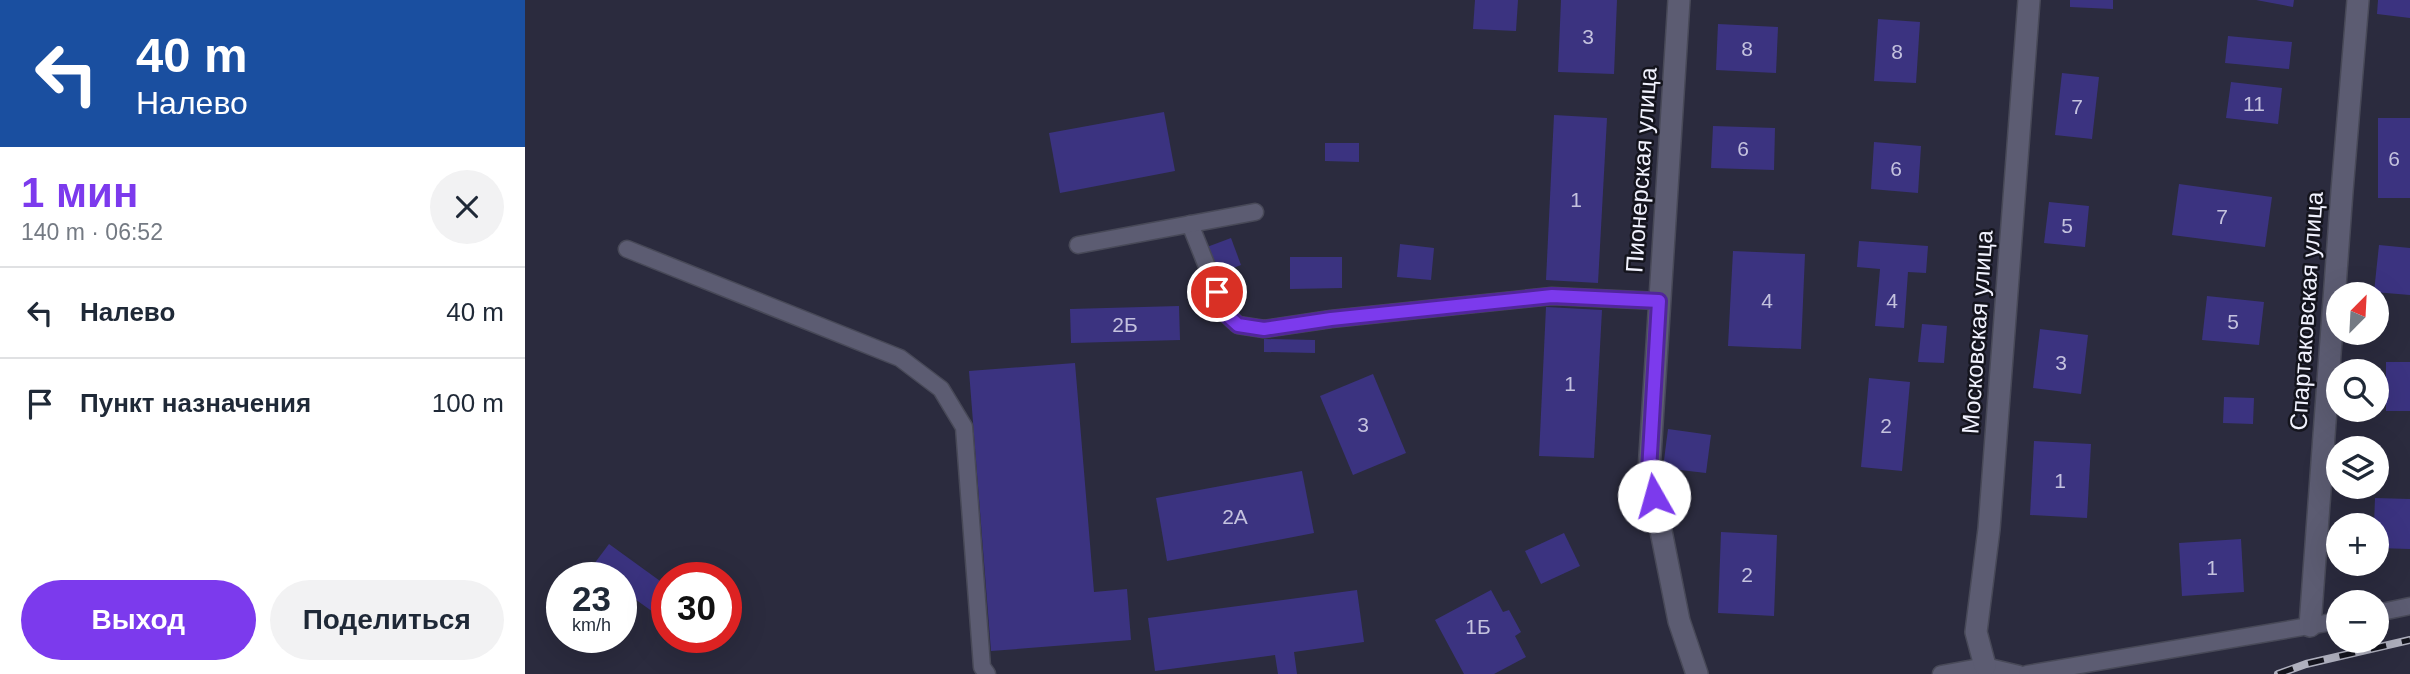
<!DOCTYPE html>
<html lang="ru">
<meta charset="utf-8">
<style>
:root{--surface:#fff;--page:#f2f2f3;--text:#1f2937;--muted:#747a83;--line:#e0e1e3;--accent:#7c3aed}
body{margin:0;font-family:Helvetica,sans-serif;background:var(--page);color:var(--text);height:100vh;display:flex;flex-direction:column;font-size:26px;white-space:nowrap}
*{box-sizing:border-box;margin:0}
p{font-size:23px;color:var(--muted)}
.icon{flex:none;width:38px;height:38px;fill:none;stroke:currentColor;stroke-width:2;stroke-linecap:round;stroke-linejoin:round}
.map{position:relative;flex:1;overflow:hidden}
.panel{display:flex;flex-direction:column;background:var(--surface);width:525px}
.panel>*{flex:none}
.banner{background:#1a4fa0;color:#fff;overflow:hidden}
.needle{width:46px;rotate:24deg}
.buttons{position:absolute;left:1801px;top:282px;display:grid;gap:14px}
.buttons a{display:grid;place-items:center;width:63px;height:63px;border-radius:50%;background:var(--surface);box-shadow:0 7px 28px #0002;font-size:35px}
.speed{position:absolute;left:21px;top:562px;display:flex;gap:14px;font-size:35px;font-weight:700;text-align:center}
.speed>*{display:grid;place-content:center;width:91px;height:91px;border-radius:50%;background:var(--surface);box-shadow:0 7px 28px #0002;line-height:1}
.speed small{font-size:18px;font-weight:400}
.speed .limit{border:10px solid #d22;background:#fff;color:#111}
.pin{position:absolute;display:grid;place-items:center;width:60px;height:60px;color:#fff;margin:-30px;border:4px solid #fff;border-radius:50%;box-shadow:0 2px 7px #0007}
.me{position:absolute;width:77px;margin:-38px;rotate:353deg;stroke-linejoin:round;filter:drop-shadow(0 0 5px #0008)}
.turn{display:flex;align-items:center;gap:24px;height:147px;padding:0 21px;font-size:32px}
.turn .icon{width:91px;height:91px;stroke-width:2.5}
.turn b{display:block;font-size:49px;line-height:60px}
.round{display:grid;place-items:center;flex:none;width:74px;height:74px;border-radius:37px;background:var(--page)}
.summary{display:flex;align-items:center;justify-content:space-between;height:119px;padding:0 21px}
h1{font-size:42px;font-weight:700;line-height:52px;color:var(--accent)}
.button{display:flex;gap:14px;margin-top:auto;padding:14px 21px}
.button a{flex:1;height:80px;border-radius:42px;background:var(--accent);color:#fff;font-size:28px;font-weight:700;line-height:80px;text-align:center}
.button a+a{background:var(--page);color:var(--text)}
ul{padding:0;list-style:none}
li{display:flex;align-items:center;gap:21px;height:91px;padding:0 21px;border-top:2px solid var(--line)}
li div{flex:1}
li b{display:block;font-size:26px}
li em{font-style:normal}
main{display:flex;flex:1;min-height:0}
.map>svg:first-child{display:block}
</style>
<main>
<section class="panel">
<div class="banner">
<div class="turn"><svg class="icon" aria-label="left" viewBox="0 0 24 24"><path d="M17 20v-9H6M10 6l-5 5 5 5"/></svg><div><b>40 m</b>Налево</div></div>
</div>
<div class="summary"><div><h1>1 мин</h1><p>140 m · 06:52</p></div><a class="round"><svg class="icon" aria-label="close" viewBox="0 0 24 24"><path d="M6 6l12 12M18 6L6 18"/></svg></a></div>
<ul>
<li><svg class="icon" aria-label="left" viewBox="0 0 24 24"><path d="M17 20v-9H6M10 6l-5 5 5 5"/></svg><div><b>Налево</b></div><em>40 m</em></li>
<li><svg class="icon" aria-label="arrive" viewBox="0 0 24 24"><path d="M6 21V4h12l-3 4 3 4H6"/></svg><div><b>Пункт назначения</b></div><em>100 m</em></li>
</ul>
<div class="button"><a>Выход</a><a>Поделиться</a></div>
</section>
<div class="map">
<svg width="1885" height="674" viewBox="0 0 1885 674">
<rect width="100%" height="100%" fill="#2b2b3e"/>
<g fill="#3b3380">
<polygon points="950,0 993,0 991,31 948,29"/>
<polygon points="1036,0 1092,0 1089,74 1033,72"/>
<polygon points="1545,0 1588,0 1588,9 1545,7"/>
<polygon points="1731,0 1769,0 1768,7"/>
<polygon points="1853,0 1885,0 1885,18 1852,14"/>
<polygon points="1353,19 1395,22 1391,83 1349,81"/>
<polygon points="1193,24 1253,27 1251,73 1191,70"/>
<polygon points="1703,36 1767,42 1764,69 1700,63"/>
<polygon points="1537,73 1574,77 1567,139 1530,135"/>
<polygon points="1706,82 1757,88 1753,124 1701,118"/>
<polygon points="639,112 650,171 535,193 524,133"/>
<polygon points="1029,115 1082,118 1073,283 1021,280"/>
<rect x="1853" y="118" width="32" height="80"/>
<polygon points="1188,126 1250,128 1249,170 1186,168"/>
<polygon points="1349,142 1396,146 1393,193 1346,189"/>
<polygon points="800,143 834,143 834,162 800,161"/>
<polygon points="1654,184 1747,197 1740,247 1647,235"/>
<polygon points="1524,202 1564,206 1560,247 1519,243"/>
<polygon points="706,238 716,265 692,274 682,247"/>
<polygon points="1334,241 1403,246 1401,273 1383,272 1379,328 1350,326 1355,269 1332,267"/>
<polygon points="875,244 909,248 906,280 872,277"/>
<polygon points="1854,245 1885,248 1885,295 1849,292"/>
<polygon points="1208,251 1280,254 1276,349 1203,346"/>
<polygon points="765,257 817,257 817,288 765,289"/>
<polygon points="1682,296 1739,302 1734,345 1677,340"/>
<polygon points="654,306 655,340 546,343 545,309"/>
<polygon points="1021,307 1077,310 1069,458 1014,456"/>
<polygon points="1397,324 1422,326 1419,363 1393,362"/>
<polygon points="1515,329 1563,335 1556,394 1508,388"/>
<polygon points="739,339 790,340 790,353 739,352"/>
<rect x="1861" y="362" width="24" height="49"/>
<polygon points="550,363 569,592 602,589 606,640 466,651 444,371"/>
<polygon points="848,374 881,453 828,475 795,396"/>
<polygon points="1344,378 1385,382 1377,471 1336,467"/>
<polygon points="1699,397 1729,398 1728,424 1698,423"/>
<polygon points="1143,429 1186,435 1181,473 1138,468"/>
<polygon points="1509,441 1566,444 1562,518 1505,515"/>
<polygon points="777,471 789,533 642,561 631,498"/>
<polygon points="1850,498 1885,499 1885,549 1852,548 1852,525 1849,525"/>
<polygon points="1196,532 1252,535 1249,616 1193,613"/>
<polygon points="1039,533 1055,566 1016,584 1000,551"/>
<polygon points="1716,539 1719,592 1657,596 1654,543"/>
<polygon points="84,544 142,586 142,622 96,589 96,578 80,578 66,568"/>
<polygon points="832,590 839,642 769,652 772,674 753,674 750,655 630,671 623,618"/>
<polygon points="966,590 978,612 984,610 996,632 990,636 1001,657 969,674 939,674 910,620"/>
<polygon points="163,637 194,637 183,652"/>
</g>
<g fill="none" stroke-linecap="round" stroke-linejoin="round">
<g stroke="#484958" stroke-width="19">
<g id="lane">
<polyline points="665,224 701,314 713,325 739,329 806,319 1027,296 1134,301"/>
<polyline points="553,245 730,212"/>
<polyline points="102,249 375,358 416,389 439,427 457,667 462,674"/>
<polyline points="1852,613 1885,606"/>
<polyline points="1416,674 1460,666 1494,674"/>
<polyline points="1502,674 1813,621"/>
</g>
</g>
<g stroke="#484958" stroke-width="24">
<g id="street">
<polyline points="1154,0 1124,471 1154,621 1172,674"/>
<polyline points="1785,626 1817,191 1833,0"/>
<polyline points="1460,666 1451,632 1464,529 1504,0"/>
</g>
</g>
<use href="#lane" stroke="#5c5c72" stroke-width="16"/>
<use href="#street" stroke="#5c5c72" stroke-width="21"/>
<g stroke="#afb0be" stroke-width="8">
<polyline id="rail" points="1753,674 1781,664 1885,640"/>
</g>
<use href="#rail" stroke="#14141d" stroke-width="5" stroke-dasharray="16" stroke-linecap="butt"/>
</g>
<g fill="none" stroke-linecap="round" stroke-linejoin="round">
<g stroke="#51269a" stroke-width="18">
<polyline id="route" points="692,292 701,314 713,325 739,329 806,319 1027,296 1134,301 1124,471 1129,496"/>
</g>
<use href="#route" stroke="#7c3aed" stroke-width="12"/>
</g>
<g text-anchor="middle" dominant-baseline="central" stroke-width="5" stroke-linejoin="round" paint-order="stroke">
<g font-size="21" fill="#c4c2de">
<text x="1063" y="36">3</text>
<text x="1222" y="48">8</text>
<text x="1372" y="51">8</text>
<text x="1729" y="103">11</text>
<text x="1552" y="106">7</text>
<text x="1218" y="148">6</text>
<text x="1869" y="158">6</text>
<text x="1371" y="168">6</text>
<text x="1051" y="199">1</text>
<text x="1697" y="216">7</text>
<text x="1542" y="225">5</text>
<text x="1242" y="300">4</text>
<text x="1367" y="300">4</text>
<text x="1708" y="321">5</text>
<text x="600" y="324">2Б</text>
<text x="1536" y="362">3</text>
<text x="1045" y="383">1</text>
<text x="838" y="424">3</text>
<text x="1361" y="425">2</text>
<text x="1535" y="480">1</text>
<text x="710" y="516">2А</text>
<text x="1687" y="567">1</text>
<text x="1222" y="574">2</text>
<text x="953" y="626">1Б</text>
</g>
<g font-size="24" fill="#f1f2fe" stroke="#14141d">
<text transform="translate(1116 170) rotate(-86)">Пионерская улица</text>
<text transform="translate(1781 311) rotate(-86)">Спартаковская улица</text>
<text transform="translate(1452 332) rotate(-86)">Московская улица</text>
</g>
</g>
</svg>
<div class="buttons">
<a><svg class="needle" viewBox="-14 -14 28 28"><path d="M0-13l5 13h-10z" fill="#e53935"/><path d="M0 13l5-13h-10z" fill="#747a83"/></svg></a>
<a><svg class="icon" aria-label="search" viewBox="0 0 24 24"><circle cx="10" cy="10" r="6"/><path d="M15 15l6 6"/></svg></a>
<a><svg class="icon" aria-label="layers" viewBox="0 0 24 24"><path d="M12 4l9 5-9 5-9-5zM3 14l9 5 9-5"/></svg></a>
<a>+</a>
<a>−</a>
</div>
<div class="speed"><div>23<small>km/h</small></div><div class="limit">30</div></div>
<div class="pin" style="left:692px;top:292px;background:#d93025"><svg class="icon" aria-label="arrive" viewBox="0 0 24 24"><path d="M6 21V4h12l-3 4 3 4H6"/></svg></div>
<svg class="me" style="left:1129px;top:496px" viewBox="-20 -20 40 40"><circle r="19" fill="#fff"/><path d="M0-13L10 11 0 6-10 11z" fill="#7c3aed"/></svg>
</div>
</main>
